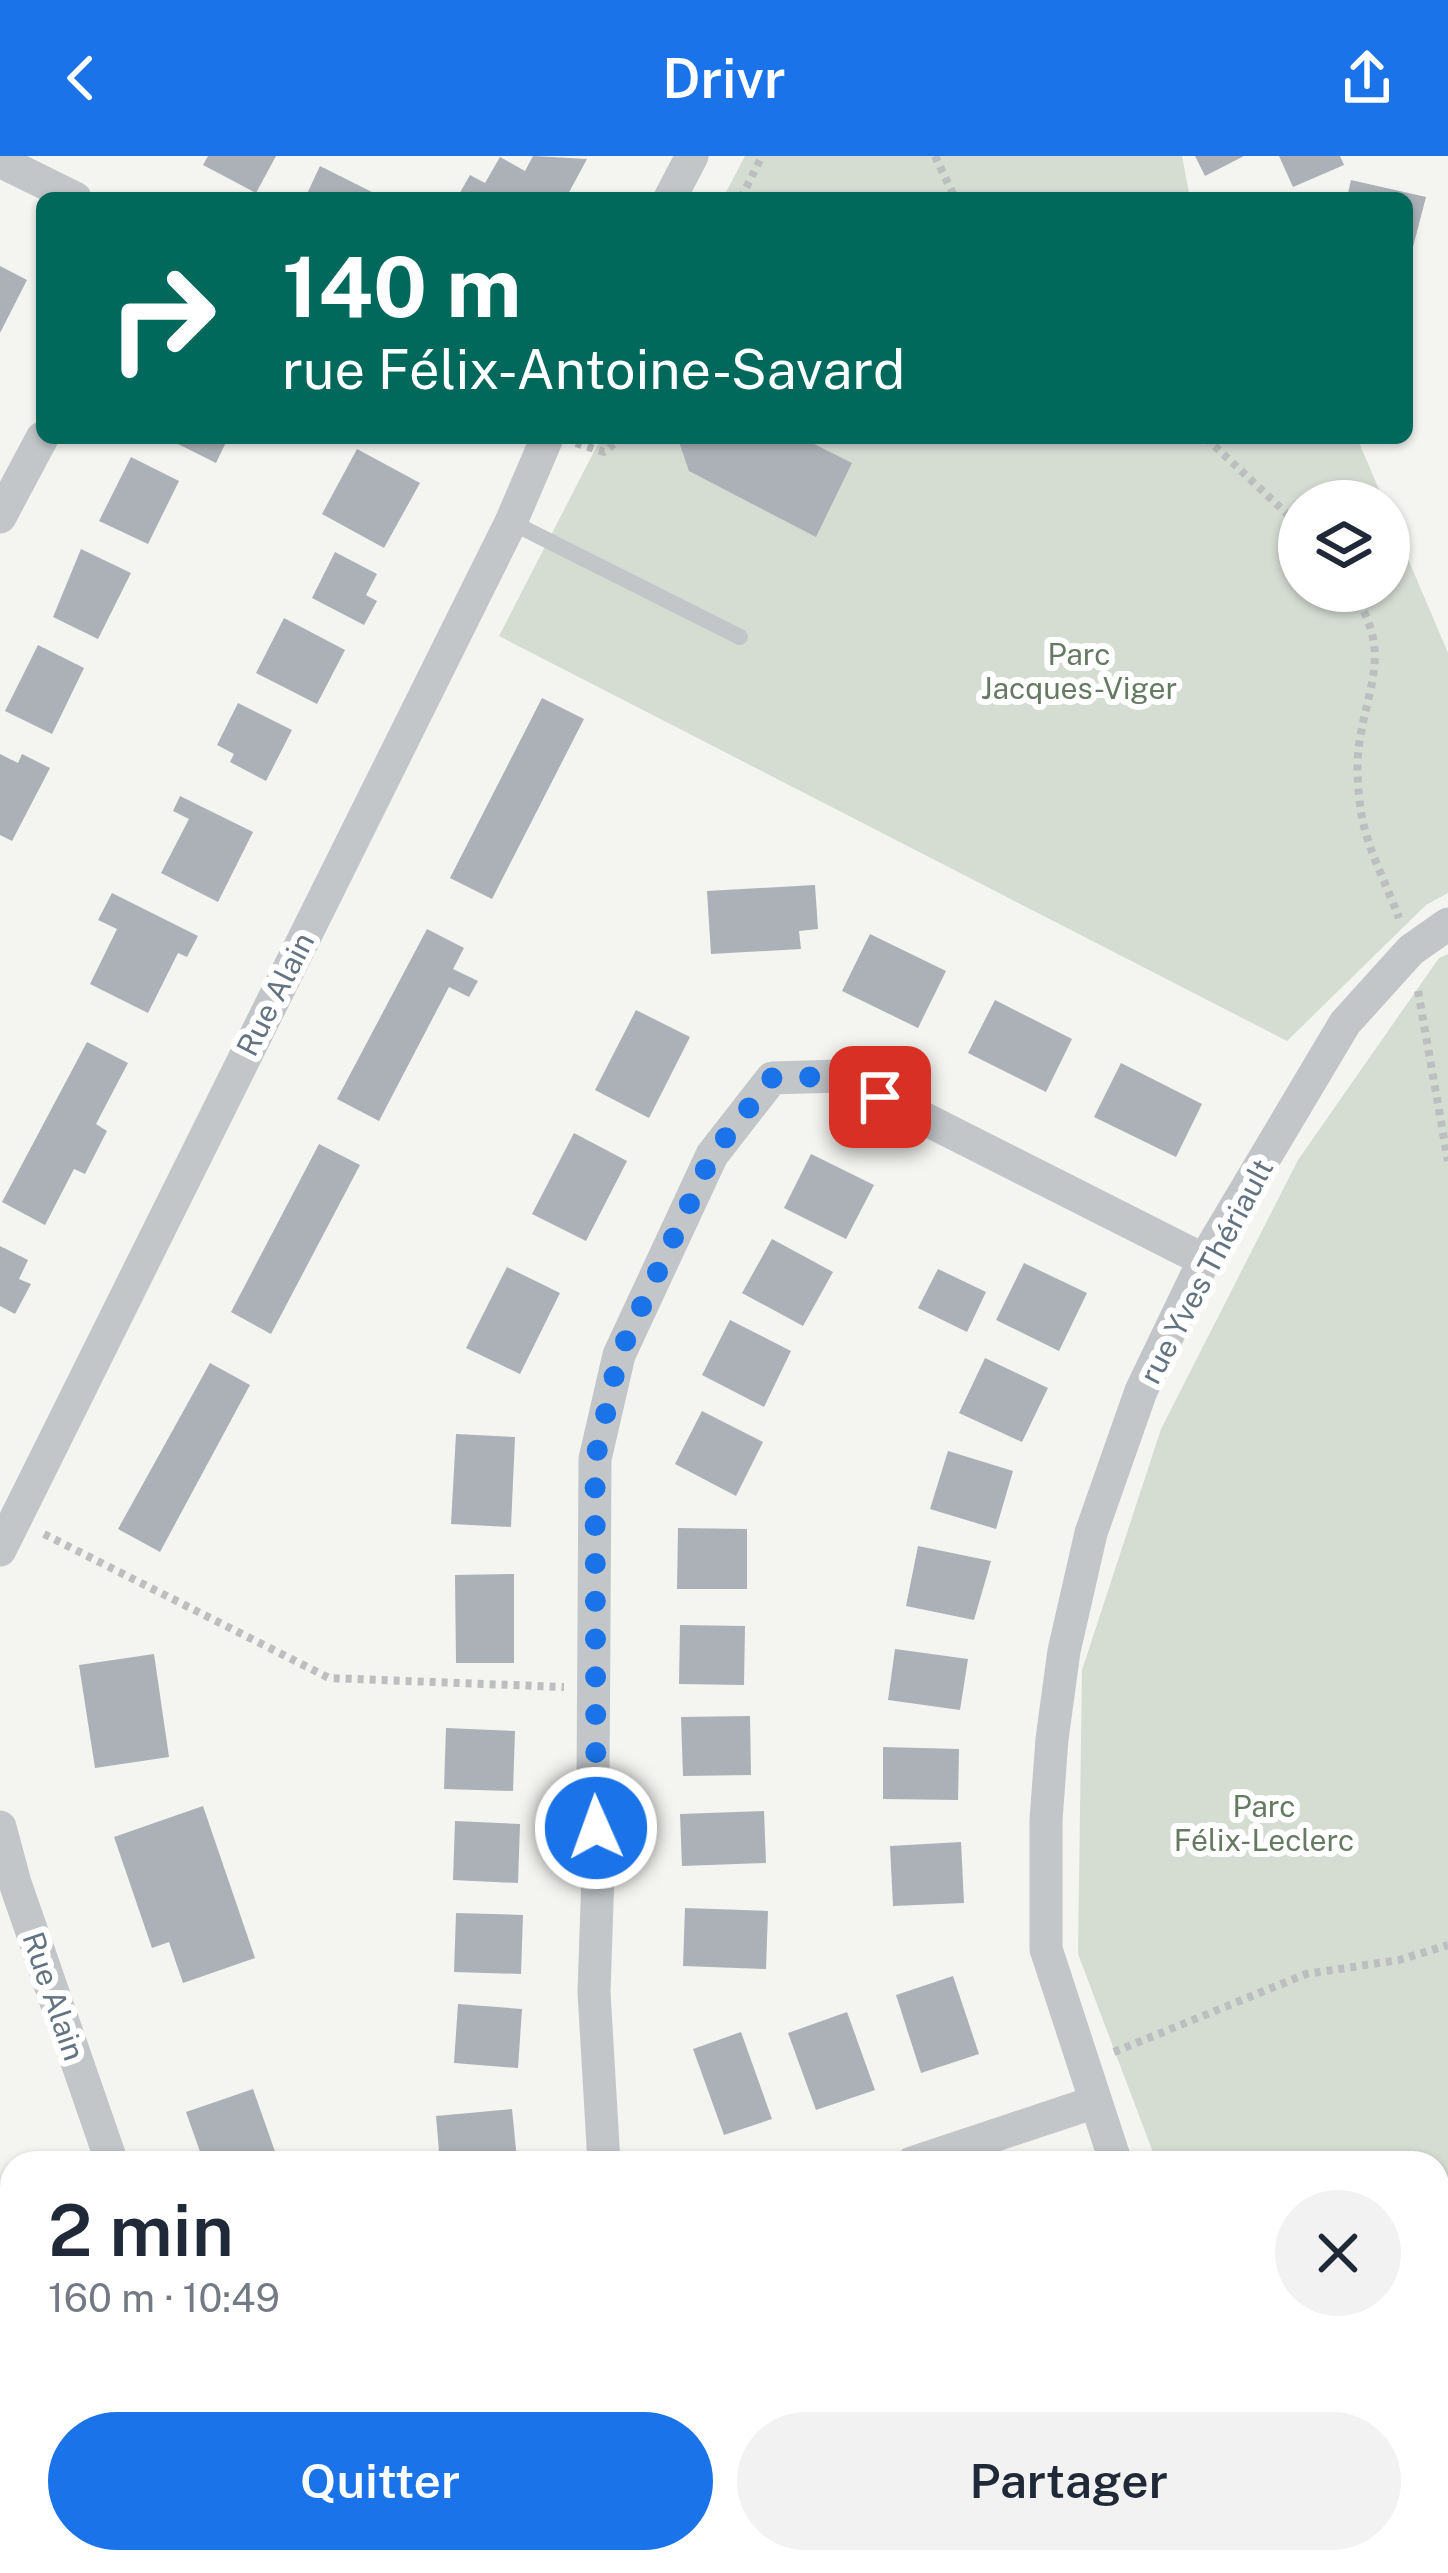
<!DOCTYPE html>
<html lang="fr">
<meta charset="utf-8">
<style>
:root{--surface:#fff;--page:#f2f2f3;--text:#1f2937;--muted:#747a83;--accent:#1a73e8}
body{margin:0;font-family:"Public Sans",sans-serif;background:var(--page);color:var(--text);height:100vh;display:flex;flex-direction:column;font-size:45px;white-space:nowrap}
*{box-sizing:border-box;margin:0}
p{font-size:39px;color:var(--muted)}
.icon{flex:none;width:66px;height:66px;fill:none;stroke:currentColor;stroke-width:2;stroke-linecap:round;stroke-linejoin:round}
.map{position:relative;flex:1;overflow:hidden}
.details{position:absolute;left:0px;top:1995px;width:1449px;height:423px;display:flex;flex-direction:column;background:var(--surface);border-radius:36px 36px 0 0;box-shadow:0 3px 9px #0004}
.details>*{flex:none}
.top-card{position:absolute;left:36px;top:36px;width:1377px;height:252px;border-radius:18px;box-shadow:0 3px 9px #0004;background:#00695c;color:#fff;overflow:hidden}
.buttons{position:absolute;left:1278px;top:324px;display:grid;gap:24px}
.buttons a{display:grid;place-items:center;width:132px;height:132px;border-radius:50%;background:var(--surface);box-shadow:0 3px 9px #0004;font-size:60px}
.pin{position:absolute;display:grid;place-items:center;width:102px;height:102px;color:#fff;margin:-51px;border-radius:24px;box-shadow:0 6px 18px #0006}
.me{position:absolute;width:132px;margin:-66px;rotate:358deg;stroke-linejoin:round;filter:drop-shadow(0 0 9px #0008)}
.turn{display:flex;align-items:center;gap:42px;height:252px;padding:0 48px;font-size:54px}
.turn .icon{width:156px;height:156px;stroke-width:2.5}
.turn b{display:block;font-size:84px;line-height:102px}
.round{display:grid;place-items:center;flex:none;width:126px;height:126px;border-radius:63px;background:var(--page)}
.summary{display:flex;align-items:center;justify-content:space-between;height:204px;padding:0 48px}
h1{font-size:72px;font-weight:600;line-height:90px}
.cta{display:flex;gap:24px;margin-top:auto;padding:24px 48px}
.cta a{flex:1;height:138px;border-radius:72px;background:var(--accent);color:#fff;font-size:48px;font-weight:600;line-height:138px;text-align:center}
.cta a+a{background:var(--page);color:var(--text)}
header{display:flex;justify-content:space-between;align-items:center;height:156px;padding:0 48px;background:var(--accent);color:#fff;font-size:54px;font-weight:600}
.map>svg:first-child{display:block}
</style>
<header><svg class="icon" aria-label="back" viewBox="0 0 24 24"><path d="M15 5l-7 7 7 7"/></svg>Drivr<svg class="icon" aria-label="share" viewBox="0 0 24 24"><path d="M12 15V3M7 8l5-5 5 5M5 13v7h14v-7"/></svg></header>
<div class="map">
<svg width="1448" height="2417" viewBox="0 0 1448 2417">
<rect width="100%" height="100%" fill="#f4f5f1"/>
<g fill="#d5dcd2">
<polygon points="745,0 1182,0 1190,42 723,42"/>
<polygon points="601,282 1357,282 1384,345 1299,345 1299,435 1389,435 1389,358 1448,497 1448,737 1426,749 1287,885 499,480"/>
<polygon points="1448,798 1448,2022 1437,2026 1437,2007 1157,2007 1078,1798 1082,1514 1161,1273 1298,1004 1439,802"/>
</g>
<g fill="#abb1b7">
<polygon points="208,0 276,0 256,37 203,9"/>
<polygon points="533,0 587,3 566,42 458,40 470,19 485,27 500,1 525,15"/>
<polygon points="1195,0 1244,0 1205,20"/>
<polygon points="1279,0 1340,0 1344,9 1293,31"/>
<polygon points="320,10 384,42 305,42"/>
<polygon points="1351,24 1426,41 1413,91 1407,90 1407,42 1347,42"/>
<polygon points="0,110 27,124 0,177"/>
<polygon points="166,282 228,282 216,307"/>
<polygon points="681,282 802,282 852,307 816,381 689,315 679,286"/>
<polygon points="357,293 420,327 384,392 322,358"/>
<polygon points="131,301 179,325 148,388 99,365"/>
<polygon points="81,393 131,417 98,483 53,461"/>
<polygon points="335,396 377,418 366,439 377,445 364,469 312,442"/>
<polygon points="284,462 345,494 317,548 256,517"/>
<polygon points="38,489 84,512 52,578 5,555"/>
<polygon points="542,542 584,563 492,743 450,722"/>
<polygon points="238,547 292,574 266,625 230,606 234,598 217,589"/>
<polygon points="0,598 18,607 22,598 50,612 12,685 0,679"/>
<polygon points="180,640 253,676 218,746 161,717 189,663 173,655"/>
<polygon points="815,729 818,773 799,775 801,793 711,798 707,735"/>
<polygon points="112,737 198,780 187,801 178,797 148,857 90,828 117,773 98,764"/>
<polygon points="427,773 464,792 453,813 478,825 469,841 449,831 379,965 337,943"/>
<polygon points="870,778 946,815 918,872 842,835"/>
<polygon points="995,844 1072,883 1046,936 968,897"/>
<polygon points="636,854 690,881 649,962 595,934"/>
<polygon points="87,886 128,907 96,968 107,975 85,1018 74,1013 45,1069 2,1046"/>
<polygon points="1121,907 1202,948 1176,1001 1094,961"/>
<polygon points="574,977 627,1005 586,1085 532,1058"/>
<polygon points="319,988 360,1009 271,1178 231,1156"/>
<polygon points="811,998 874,1029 846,1083 784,1052"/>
<polygon points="772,1083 833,1116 803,1170 742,1137"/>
<polygon points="0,1090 28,1104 19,1123 31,1128 15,1158 0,1150"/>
<polygon points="1024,1107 1087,1137 1059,1195 996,1164"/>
<polygon points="507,1111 560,1137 520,1218 466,1192"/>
<polygon points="938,1113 986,1136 967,1176 918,1152"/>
<polygon points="730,1164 791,1195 764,1251 702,1219"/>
<polygon points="985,1202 1048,1232 1022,1286 959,1257"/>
<polygon points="210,1207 250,1229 160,1396 118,1373"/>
<polygon points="702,1255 763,1286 736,1340 675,1308"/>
<polygon points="456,1278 515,1281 511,1371 451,1368"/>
<polygon points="948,1295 1013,1315 996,1373 930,1353"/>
<polygon points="678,1372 747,1373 747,1433 677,1433"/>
<polygon points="918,1390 991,1405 974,1464 906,1450"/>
<polygon points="514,1418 514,1507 456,1507 455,1419"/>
<polygon points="680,1469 745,1470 744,1529 679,1528"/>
<polygon points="895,1493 968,1503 960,1554 888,1544"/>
<polygon points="154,1498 169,1601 95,1612 79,1509"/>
<polygon points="750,1560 751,1619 683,1620 681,1561"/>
<polygon points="446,1572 515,1575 513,1635 444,1633"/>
<polygon points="883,1591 959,1593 958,1644 883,1643"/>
<polygon points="203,1650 255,1802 183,1827 169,1786 152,1792 114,1681"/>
<polygon points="764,1655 766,1707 682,1710 680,1658"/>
<polygon points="455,1665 520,1668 518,1727 453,1724"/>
<polygon points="961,1686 964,1747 893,1750 890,1690"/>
<polygon points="685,1752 768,1755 766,1813 683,1810"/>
<polygon points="456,1757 523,1759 521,1818 454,1816"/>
<polygon points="953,1820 979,1898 921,1917 896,1839"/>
<polygon points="458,1848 522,1853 518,1912 454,1907"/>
<polygon points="847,1856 875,1934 816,1954 788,1877"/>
<polygon points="741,1876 772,1963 724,1979 693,1893"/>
<polygon points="253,1933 279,2007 204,2007 186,1956"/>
<polygon points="512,1953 517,2004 440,2007 436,1960"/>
<polygon points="1,2143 12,2179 0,2184 0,2143"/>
<polygon points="23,2406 44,2406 47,2417 0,2417"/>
<polygon points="67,2406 145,2406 149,2417 70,2417"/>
<polygon points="343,2406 441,2406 445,2417 347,2417"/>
<polygon points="633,2406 654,2406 658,2417 604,2417"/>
<polygon points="712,2406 766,2406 770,2417 716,2417"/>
</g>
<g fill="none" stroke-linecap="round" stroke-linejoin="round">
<g stroke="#bcbec0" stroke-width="8" stroke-dasharray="6 6" stroke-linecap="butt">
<polyline points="935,0 955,42"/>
<polyline points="741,42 762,0"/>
<polyline points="1206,282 1299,369"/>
<polyline points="576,287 604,296 621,282"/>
<path d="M1352 435C1393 497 1368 526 1359 589 1356 609 1358 636 1361 655 1366 691 1387 729 1399 762"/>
<polyline points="1418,835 1448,1005"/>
<polyline points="44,1378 329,1522 564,1531"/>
<polyline points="1114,1896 1306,1818 1399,1804 1448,1789"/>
</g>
<polyline stroke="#c2c6c9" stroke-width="16" points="511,366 740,481"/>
<g stroke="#c2c6c9" stroke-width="33">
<polyline points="0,5 75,42"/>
<polyline points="670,42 692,0"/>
<polyline points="0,361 42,282"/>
<polyline points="0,1394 511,366 547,282"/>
<polyline points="0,1671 15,1727 112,2007"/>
<polyline points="604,2007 594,1836 598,1718 593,1627 595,1303 619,1199 712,999 772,922 840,920 1204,1104"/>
<polyline points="912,2007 1095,1946"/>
<polyline points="1116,2007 1046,1793 1046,1664 1052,1583 1064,1495 1091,1377 1141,1235 1204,1104 1345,867 1411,794 1448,768"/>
<polyline points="0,2301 12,2296"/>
<polyline points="1437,2310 1448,2307"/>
<polyline points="245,2406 248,2417"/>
<polyline points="1089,2417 1121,2406"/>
</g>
</g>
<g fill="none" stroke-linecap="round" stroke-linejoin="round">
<polyline stroke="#1a73e8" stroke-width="21" stroke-dasharray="0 37.8" points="596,1672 595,1304 619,1199 712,999 772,922 840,920 880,941"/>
</g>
<g text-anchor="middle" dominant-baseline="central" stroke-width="12" stroke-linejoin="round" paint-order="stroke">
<g font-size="30" fill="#667962" stroke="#fff">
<text x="1079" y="498">Parc<tspan x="1079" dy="34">Jacques-Viger</tspan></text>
<text x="1264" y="1650">Parc<tspan x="1264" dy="34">Félix-Leclerc</tspan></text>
</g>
<g font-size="30" fill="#647382" stroke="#fff">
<text transform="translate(275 838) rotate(-63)">Rue Alain</text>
<text transform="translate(1206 1115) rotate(-62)">rue Yves Thériault</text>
<text transform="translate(54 1840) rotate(71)">Rue Alain</text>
</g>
</g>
</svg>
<div class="buttons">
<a><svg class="icon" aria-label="layers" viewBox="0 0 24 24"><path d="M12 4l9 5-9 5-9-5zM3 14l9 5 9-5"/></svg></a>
</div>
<div class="pin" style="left:880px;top:941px;background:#d93025"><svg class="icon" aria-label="arrive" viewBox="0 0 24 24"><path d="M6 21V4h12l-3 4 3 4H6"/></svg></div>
<svg class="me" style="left:596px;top:1672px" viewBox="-20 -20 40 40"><circle r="17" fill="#1a73e8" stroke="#fff" stroke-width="3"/><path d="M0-11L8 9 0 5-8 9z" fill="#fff"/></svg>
<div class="top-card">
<div class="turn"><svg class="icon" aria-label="right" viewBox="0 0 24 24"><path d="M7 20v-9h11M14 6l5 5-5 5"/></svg><div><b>140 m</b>rue Félix-Antoine-Savard</div></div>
</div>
<section class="details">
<div class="summary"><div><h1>2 min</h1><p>160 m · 10:49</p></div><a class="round"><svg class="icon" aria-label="close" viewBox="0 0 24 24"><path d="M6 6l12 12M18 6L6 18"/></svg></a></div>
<div class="cta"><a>Quitter</a><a>Partager</a></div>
</section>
</div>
